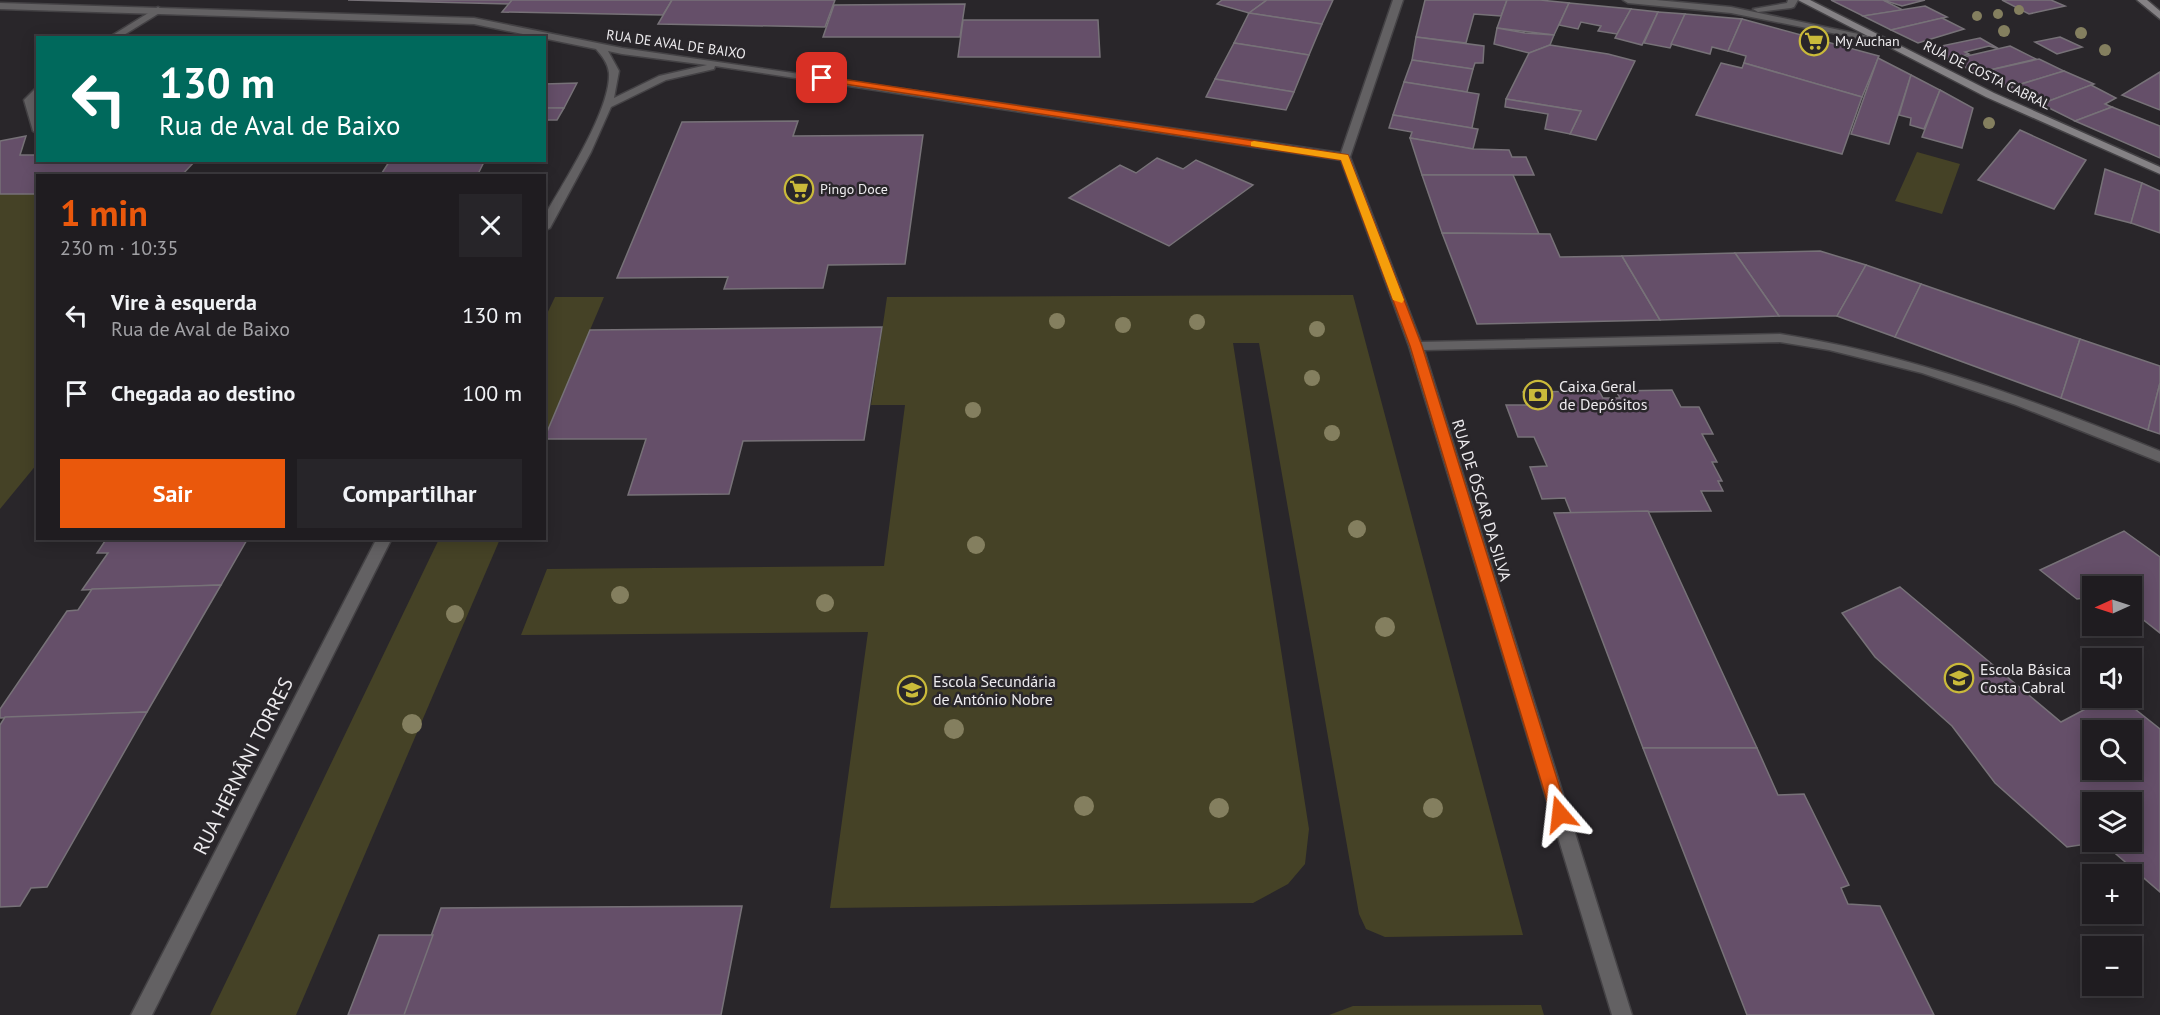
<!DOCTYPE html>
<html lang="pt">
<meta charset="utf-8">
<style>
:root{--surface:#1f1c20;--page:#272529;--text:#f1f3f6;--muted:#a1a1a5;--line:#3c3a3e;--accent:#ea580c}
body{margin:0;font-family:"PT Sans",sans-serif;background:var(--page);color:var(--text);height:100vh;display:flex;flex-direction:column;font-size:22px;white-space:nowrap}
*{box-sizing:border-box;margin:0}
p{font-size:20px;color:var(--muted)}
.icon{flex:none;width:33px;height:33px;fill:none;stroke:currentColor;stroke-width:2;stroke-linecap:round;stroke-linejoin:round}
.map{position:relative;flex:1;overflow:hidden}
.details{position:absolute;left:36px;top:174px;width:510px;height:366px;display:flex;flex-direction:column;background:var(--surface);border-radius:0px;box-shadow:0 3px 15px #0003,0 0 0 2px var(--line)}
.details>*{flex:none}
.top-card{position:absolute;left:36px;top:36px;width:510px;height:126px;border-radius:0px;box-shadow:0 3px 15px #0003,0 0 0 2px var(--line);background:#00695c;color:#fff;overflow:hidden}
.needle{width:39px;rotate:267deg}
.buttons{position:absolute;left:2082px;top:576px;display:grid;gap:12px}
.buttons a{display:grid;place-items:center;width:60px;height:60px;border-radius:0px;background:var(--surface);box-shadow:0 3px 15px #0003,0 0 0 2px var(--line);font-size:30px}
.pin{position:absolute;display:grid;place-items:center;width:51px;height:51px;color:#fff;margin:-26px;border-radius:12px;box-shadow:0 3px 9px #0006}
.me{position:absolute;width:66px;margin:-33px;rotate:343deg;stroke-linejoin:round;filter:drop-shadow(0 0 4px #0008)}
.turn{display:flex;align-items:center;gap:21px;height:126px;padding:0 24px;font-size:27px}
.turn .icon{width:78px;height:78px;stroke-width:2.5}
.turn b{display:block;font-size:42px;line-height:51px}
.round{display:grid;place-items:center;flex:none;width:63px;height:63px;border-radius:0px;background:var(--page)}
.head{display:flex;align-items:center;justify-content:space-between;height:102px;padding:0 24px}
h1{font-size:36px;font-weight:700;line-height:45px;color:var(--accent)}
.button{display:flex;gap:12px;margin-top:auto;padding:12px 24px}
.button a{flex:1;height:69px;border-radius:0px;background:var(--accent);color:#fff;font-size:24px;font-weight:700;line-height:69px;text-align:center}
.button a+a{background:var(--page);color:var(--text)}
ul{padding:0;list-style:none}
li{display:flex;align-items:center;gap:18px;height:78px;padding:0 24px}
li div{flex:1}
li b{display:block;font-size:22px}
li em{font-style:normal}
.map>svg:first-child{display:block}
</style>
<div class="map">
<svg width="2160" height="1015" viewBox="0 0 2160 1015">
<rect width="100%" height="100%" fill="#29262a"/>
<g fill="#454226">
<polygon points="1917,152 1960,164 1942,214 1895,201"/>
<polygon points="0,194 37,194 37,464 0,509"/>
<polygon points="1353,295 1523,935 1385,937 1366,929 1359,914 1259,343 1233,343 1309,829 1305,864 1288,884 1253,903 830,908 868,632 521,635 547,569 884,566 905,405 871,405 887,297"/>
<polygon points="555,297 604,297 545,436 545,318"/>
<polygon points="439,539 500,539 296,1015 210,1015"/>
<polygon points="1541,1005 1544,1015 1329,1015 1353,1006"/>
</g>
<g fill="#654f69" stroke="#777278" stroke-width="1.5" fill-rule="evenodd">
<polygon points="348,0 512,0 510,4"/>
<polygon points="512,0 672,0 663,15 502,12"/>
<polygon points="672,0 835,0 825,27 658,24"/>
<polygon points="1222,0 1267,0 1249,13 1217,4"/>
<polygon points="1267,0 1333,0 1322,24 1249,13"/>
<polygon points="1425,0 1507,0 1501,16 1474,14 1466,43 1416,37"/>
<polygon points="1507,0 1540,0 1569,3 1554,35 1497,28"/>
<polygon points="1831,0 1883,0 1903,10 1863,16"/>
<polygon points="1883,0 1925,0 1902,6"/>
<polygon points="2002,0 2051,0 2065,6 2029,14"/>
<polygon points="1569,3 1631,9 1617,34 1598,31 1601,26 1581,22 1578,29 1559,25"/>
<polygon points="965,4 960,37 823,37 834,5"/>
<polygon points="1925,6 1947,17 1891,30 1863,16"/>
<polygon points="1631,9 1658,12 1642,45 1615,38"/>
<polygon points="1658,12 1685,14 1670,48 1644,43"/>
<polygon points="1249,13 1322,24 1309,55 1234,43"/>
<polygon points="1685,14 1742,19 1728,51 1712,47 1710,54 1671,44"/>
<polygon points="1942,18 1964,29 1918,43 1891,30"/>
<polygon points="1742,19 1879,56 1862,97 1744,63 1746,56 1728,51"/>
<polygon points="963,20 1098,20 1100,57 958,57"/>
<polygon points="1497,28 1525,33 1554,35 1550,45 1529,53 1494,44"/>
<polygon points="1416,37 1484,46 1483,63 1475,63 1473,69 1412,60"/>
<polygon points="2060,37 2082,47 2057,54 2035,42"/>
<polygon points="1980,38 1999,49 1989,46 1965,52 1969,54 1950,60 1927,49"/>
<polygon points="1234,43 1309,55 1294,92 1215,79"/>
<polygon points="1550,45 1608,54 1635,61 1596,140 1570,134 1581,111 1506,99 1529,53"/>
<polygon points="2010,46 2036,59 1977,73 1950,60"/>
<polygon points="1878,58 1911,75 1889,144 1851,134"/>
<polygon points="2039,59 2064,71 2008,88 1977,73"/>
<polygon points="1412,60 1473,69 1467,92 1404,82"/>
<polygon points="1721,63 1742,68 1744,63 1862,97 1842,154 1696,115"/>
<polygon points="2064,71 2094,84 2041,104 2008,88"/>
<polygon points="2160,72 2160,110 2122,95"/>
<polygon points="1911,75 1940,90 1924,129 1910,125 1911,118 1899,115"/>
<polygon points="1215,79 1294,92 1286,110 1206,97"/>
<polygon points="1404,82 1479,94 1472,128 1393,115"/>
<polygon points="577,83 564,108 544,108 544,84"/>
<polygon points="2091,85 2116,98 2105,104 2112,107 2075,121 2041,104"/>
<polygon points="1940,90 1973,108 1962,148 1922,137"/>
<polygon points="1506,99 1581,111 1570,134 1545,129 1548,114 1505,107"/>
<polygon points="2112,107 2160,126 2160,158 2075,121"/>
<polygon points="544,108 564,108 557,120 544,120"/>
<polygon points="1393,115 1478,129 1473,149 1410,138 1412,132 1389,128"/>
<polygon points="798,121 793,136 923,135 905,264 828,265 823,288 724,289 728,277 617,278 682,122"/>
<polygon points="2020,130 2086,160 2054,209 1978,180"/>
<polygon points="26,136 20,155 38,155 38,160 196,160 181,176 38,176 38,194 0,194 0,141"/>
<polygon points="1410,138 1473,149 1509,150 1512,157 1526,157 1534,175 1422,175"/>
<polygon points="1157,158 1183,169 1196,160 1253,185 1169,246 1069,198 1120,165 1136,173"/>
<polygon points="400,160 479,160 484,162 477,176 380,176 389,162"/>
<polygon points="2105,169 2142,183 2131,223 2095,214"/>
<polygon points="1422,175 1513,175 1539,234 1442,233"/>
<polygon points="2142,183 2160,191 2160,233 2131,223"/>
<polygon points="1442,233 1550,234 1560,257 1622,256 1660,320 1477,324"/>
<polygon points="1820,251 1866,265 1837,316 1779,316 1735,253"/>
<polygon points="1735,253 1779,316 1660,320 1622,256"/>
<polygon points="1866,265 1921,284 1895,337 1837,316"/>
<polygon points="1921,284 2080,339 2061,398 1895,337"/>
<polygon points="882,327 864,440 743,441 729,494 628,495 646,439 544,439 590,330"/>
<polygon points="2080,339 2160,366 2160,383 2148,430 2061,398"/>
<polygon points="2160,383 2160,434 2148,430"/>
<polygon points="1672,390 1681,407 1699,407 1713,434 1702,434 1717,462 1712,462 1722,481 1718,481 1723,491 1701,491 1711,511 1571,513 1565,498 1542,499 1530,467 1547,466 1534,437 1518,437 1506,405 1529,405 1523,392 1599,391 1603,398 1620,398 1616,391"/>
<polygon points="1648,511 1757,748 1643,748 1554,513"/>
<polygon points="2124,531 2160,557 2160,633 2132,611 2132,586 2092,586 2092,597 2077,599 2040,570"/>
<polygon points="107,538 248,538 221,585 82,590 108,553 97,553"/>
<polygon points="221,585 147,712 0,718 0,709 67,611 78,610 92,589"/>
<path d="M1900 587 2061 722 2106 698H2121L2160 729V892L2102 842H2132V802H2092V842H2100L2067 847 1995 783 1952 726 1875 657 1842 613ZM2092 730H2132V770H2092Z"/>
<polygon points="147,712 47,887 31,888 20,906 0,907 0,725 5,717"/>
<polygon points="1643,748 1757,748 1778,795 1804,794 1849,885 1841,888 1848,904 1880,906 1934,1015 1747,1015"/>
<polygon points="742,906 721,1015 403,1015 441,908"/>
<polygon points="379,935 433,935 404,1015 348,1015"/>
</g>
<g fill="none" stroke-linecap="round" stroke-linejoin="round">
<g stroke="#444245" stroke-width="3">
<g id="lane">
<polygon points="158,7 163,10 161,12 119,38 108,38"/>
<polygon points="38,86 38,96 34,100 38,111 38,134 33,131 24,100"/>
</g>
</g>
<g stroke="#444245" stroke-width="3">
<g id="street">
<path d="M1393 0H1403L1350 157 1421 342 1780 334C1913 355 2036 401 2160 451V462L2016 405 1922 373 1829 350 1780 342 1424 350 1632 1015H1612L1409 346 1341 160 715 66 714 69 666 80 611 107 591 152 550 228 544 231V217C563 183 611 110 609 73 608 63 602 56 596 49L474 24 0 9V3L474 18 622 48 1341 153ZM608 51 622 54 707 65 659 76 614 98 619 71Z"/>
<polygon points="1623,0 1656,0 1731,7 1882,39 1877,42 1731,13 1628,3"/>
<polygon points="1788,0 1798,0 1794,7 1791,8 1758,12 1753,9 1787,3"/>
<polygon points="377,538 392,538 152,1015 131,1015"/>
</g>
</g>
<g stroke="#444245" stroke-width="3">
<g id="secondary">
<polygon points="1798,0 1810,0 1994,93 2160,167 2160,174 1986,97"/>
<polygon points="2137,0 2147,0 2160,11 2160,19"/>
</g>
</g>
<use href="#lane" fill="#636163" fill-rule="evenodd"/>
<use href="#street" fill="#636163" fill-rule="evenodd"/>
<use href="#secondary" fill="#858285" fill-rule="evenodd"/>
</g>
<g fill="#847f5f">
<circle cx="2019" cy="10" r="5"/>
<circle cx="1998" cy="14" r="5"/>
<circle cx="1977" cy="16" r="5"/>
<circle cx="2004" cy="31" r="6"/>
<circle cx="2081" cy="33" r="6"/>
<circle cx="2105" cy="50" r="6"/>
<circle cx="1989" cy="123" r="6"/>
<circle cx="1057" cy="321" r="8"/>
<circle cx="1197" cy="322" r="8"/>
<circle cx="1123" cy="325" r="8"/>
<circle cx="1317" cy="329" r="8"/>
<circle cx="1312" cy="378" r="8"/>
<circle cx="973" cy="410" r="8"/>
<circle cx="1332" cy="433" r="8"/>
<circle cx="1357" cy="529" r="9"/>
<circle cx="976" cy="545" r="9"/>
<circle cx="620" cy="595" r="9"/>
<circle cx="825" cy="603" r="9"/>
<circle cx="455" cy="614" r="9"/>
<circle cx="1385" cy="627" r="10"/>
<circle cx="412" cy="724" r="10"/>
<circle cx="954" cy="729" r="10"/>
<circle cx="1084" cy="806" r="10"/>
<circle cx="1219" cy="808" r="10"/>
<circle cx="1433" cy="808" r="10"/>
</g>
<polygon fill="#ea580c" stroke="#983908" stroke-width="1.5" points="822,76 1348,155 1422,346 1568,814 1566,820 1560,822 1554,820 1551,814 1410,346 1341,160 818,80 818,77"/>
<polygon fill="#f59e0b" points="1254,141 1348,155 1404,300 1402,303 1393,300 1341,160 1251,146 1251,142"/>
<defs>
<g id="supermarket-ring" transform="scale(1.5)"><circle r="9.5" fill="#29262a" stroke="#caba3a" stroke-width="1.5"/><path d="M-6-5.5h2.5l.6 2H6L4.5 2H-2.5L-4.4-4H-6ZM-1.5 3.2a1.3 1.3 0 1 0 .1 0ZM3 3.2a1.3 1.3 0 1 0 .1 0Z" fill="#caba3a"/></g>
<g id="bank-ring" transform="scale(1.5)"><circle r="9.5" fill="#29262a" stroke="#caba3a" stroke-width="1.5"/><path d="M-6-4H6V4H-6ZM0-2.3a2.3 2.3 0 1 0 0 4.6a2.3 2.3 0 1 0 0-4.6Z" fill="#caba3a"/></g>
<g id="school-ring" transform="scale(1.5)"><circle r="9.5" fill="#29262a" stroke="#caba3a" stroke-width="1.5"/><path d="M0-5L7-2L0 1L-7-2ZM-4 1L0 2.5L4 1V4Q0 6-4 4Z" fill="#caba3a"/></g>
</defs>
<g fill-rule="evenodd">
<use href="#supermarket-ring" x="1814" y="41"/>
<use href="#supermarket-ring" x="799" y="189"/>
<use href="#bank-ring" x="1538" y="395"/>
<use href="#school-ring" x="1959" y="678"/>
<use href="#school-ring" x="912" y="690"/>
</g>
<g text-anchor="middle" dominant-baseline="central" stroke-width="5" stroke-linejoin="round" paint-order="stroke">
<g font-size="14" fill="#edebee" stroke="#29262a" text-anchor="start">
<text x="1835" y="41">My Auchan</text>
<text x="820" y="189">Pingo Doce</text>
</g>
<g font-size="14" fill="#edebee" stroke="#29262a">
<text transform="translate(676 44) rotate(8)">RUA DE AVAL DE BAIXO</text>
<text transform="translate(1987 75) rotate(26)">RUA DE COSTA CABRAL</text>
</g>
<g font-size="16" fill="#edebee" stroke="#29262a" text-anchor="start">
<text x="1559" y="386">Caixa Geral<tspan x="1559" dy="18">de Depósitos</tspan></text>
<text x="1980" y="669">Escola Básica<tspan x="1980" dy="18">Costa Cabral</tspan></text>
<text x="933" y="681">Escola Secundária<tspan x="933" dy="18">de António Nobre</tspan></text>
</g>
<g font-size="16" fill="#edebee" stroke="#29262a">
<text transform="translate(1482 500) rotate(73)">RUA DE ÓSCAR DA SILVA</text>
</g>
<g font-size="20" fill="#edebee" stroke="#29262a">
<text transform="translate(243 766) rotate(-63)">RUA HERNÂNI TORRES</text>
</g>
</g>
</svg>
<div class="buttons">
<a><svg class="needle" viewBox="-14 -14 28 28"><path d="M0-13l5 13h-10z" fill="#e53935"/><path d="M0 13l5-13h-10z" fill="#a1a1a5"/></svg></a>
<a><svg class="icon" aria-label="sound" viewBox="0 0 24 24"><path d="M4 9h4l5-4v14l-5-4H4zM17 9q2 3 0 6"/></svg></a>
<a><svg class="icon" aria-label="search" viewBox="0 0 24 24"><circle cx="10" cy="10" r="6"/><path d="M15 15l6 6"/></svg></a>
<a><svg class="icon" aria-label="layers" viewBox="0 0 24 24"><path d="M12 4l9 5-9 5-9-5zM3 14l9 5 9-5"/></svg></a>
<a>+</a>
<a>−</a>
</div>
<div class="pin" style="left:822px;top:78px;background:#d93025"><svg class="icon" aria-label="arrive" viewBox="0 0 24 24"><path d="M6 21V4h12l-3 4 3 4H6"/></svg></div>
<svg class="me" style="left:1560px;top:814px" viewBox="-20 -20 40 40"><path d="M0-17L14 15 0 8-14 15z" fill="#ea580c" stroke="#fff" stroke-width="4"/></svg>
<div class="top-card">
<div class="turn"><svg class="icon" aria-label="left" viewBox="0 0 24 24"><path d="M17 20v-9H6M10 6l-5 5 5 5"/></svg><div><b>130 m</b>Rua de Aval de Baixo</div></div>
</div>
<section class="details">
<div class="head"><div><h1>1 min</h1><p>230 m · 10:35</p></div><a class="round"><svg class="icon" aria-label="close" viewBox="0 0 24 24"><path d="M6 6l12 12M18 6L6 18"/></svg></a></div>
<ul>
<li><svg class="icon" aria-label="left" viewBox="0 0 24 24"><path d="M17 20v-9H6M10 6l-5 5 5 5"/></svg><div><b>Vire à esquerda</b><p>Rua de Aval de Baixo</p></div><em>130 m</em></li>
<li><svg class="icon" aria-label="arrive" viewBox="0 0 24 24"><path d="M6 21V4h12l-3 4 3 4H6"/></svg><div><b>Chegada ao destino</b></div><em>100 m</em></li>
</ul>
<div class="button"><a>Sair</a><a>Compartilhar</a></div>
</section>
</div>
